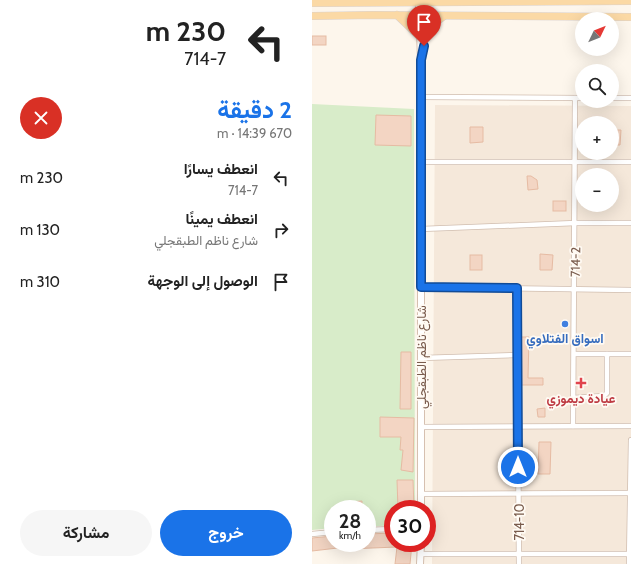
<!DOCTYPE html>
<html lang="ar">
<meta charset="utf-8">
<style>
:root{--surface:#fff;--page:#f6f6f6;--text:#222;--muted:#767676;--accent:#1a73e8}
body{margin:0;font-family:Cabin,Vazirmatn,sans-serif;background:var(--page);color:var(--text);direction:rtl;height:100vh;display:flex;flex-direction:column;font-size:15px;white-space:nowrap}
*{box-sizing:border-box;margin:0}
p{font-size:13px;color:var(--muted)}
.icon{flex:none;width:22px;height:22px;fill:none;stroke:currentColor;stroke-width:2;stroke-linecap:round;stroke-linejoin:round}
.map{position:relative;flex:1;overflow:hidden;direction:ltr}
.drawer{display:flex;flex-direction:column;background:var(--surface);width:312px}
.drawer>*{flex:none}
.banner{background:#fff;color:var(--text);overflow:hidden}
.needle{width:26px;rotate:47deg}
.controls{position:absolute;left:263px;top:12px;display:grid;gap:8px}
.controls a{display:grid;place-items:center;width:44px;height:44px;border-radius:50%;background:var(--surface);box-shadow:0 4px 16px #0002;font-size:20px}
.speed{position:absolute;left:12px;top:500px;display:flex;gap:8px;font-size:20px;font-weight:700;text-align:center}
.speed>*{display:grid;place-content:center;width:52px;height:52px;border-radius:50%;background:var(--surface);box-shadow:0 4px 16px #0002;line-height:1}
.speed small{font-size:10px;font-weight:400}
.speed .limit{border:6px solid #d22;background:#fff;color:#111}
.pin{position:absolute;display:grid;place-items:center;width:34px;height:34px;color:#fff;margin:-41px -17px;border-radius:50% 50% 50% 0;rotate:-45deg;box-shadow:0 0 4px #0007}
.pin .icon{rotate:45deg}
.me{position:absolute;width:44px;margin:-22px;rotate:0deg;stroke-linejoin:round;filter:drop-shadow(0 0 3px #0008)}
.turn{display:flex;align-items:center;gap:14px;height:84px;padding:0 20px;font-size:18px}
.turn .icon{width:52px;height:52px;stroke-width:2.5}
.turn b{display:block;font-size:28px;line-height:34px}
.round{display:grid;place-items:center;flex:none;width:42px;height:42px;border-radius:21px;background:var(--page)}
.summary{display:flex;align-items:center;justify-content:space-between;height:68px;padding:0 20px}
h1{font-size:24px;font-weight:700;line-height:30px;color:var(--accent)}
.action{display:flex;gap:8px;margin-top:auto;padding:8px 20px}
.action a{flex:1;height:46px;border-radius:24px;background:var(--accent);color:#fff;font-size:16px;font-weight:700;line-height:46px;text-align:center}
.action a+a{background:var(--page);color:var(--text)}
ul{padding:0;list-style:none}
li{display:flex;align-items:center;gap:12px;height:52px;padding:0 20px}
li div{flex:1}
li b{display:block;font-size:15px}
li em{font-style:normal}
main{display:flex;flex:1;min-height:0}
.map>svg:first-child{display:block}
</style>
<main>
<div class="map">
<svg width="319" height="564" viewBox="0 0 319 564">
<rect width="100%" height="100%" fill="#fdf6ec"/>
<path fill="#f5e8da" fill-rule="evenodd" d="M123 105 319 106V564H120ZM270 123H300V153H270ZM270 175H300V205H270Z"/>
<polygon fill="#d8ecc9" points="0,104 102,109 103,509 81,509 81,525 55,527 55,509 21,509 21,528 0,530"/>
<g fill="#f3d5c3" stroke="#e6bba3">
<rect x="0" y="36" width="14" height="9"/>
<polygon points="64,115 99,116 99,146 63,145"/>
<polygon points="158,127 171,127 171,142 158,143"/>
<polygon points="300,130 309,130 308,145 300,145"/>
<polygon points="215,176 219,176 225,180 226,189 216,190"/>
<rect x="241" y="201" width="13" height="10"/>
<polygon points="228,254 241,255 240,270 228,270"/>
<rect x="158" y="255" width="12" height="15"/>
<polygon points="209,337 217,337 216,378 231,378 231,385 209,385"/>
<polygon points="89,352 99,352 99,409 88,409"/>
<polygon points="233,408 233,417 226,417 225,409"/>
<polygon points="68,417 102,418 101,472 89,470 91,450 88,450 89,437 68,437"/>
<polygon points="227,442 239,442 238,474 226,474"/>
<polygon points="85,480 101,480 102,509 86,509"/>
<polygon points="50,501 50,509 38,509 38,502"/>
<polygon points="81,533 81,543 100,543 98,564 83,564 85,547 35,549 34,547 0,551 0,538 21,536 21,543 55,543 55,534"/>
</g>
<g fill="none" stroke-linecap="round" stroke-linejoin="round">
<g stroke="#d1beb0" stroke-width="6">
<g id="street">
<polyline points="109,97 270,98"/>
<polyline points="300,98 319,98"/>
<polyline points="109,162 319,162"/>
<polyline points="109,229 264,223 319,223"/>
<polyline points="109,287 319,290"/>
<polyline points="205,288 207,564"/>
<polyline points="262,354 319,354"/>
<polyline points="109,358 205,355"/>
<polyline points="261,398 292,396 295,393 295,354"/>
<polyline points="261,426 263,98"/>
<polyline points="109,427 319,426"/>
<polyline points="109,494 319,493"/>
<polyline points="55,530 81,529"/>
<polyline points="0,534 21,532"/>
<polyline points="109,554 319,554"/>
<polyline points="317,564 319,440"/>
</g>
</g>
<g stroke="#d6c0b0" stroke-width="8">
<g id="secondary">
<polyline points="107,3 109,60 109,509"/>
<polyline points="111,49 113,3"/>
<polyline points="108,564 109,543"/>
</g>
</g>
<g stroke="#dad1cd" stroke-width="8">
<g id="primary">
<polyline points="0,3 319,1"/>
<polyline points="85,15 107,36"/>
<polyline points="0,16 61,15 319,17"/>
<polyline points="112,36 120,25 132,16"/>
</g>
</g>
<use href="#street" stroke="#fff" stroke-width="4.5"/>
<use href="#secondary" stroke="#fff" stroke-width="6"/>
<use href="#primary" stroke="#fbd9a5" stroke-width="7"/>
</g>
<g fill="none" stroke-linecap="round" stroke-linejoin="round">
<g stroke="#114b97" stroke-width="10">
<polyline id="route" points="112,46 109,60 109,287 205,288 206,467"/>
</g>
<use href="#route" stroke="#1a73e8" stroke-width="7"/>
</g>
<circle fill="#3f7fe0" stroke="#fffaf3" stroke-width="1.5" cx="253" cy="324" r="4"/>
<path fill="#e0444e" stroke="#fffaf3" stroke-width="1.5" d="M267 377h4v4h4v4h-4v4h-4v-4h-4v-4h4z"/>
<g text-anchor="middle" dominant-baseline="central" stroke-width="3.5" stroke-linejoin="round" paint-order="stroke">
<g font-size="13" fill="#7a5c4d" stroke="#fffaf3">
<text transform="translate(263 262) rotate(-89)">714-2</text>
<text transform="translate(109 357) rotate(-90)">شارع ناظم الطبقجلي</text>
<text transform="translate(207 522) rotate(-90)">714-10</text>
</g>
<g font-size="13" font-weight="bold" fill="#366cbe" stroke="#fffaf3">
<text x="253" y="338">اسواق الفتلاوي</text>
</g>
<g font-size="13" font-weight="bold" fill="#be3a42" stroke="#fffaf3">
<text x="269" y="398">عيادة ديموزي</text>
</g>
</g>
</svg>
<div class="controls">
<a><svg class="needle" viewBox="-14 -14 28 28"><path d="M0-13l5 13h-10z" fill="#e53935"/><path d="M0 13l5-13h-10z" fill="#767676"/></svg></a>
<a><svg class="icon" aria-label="search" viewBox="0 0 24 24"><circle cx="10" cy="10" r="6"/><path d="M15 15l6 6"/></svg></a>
<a>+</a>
<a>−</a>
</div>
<div class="speed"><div>28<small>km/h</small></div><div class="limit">30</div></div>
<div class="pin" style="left:112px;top:46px;background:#d93025"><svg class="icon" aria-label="arrive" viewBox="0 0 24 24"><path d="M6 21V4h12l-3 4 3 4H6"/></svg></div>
<svg class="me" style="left:206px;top:467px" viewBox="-20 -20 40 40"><circle r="17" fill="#1a73e8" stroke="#fff" stroke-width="3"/><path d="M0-11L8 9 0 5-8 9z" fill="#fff"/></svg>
</div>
<section class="drawer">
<div class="banner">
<div class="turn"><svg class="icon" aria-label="left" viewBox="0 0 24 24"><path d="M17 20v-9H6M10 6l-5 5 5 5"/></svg><div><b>230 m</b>714-7</div></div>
</div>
<div class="summary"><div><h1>2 دقيقة</h1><p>670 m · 14:39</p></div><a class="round" style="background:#d93025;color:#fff"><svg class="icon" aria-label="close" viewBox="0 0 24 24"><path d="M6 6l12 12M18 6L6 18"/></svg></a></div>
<ul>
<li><svg class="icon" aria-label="left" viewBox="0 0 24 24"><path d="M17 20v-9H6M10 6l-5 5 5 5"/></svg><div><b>انعطف يسارًا</b><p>714-7</p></div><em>230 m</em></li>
<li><svg class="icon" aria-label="right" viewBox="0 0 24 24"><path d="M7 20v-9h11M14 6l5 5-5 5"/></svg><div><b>انعطف يمينًا</b><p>شارع ناظم الطبقجلي</p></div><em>130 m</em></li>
<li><svg class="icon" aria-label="arrive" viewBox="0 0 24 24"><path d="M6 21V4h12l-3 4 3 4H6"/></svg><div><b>الوصول إلى الوجهة</b></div><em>310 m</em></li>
</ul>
<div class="action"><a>خروج</a><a>مشاركة</a></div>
</section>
</main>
